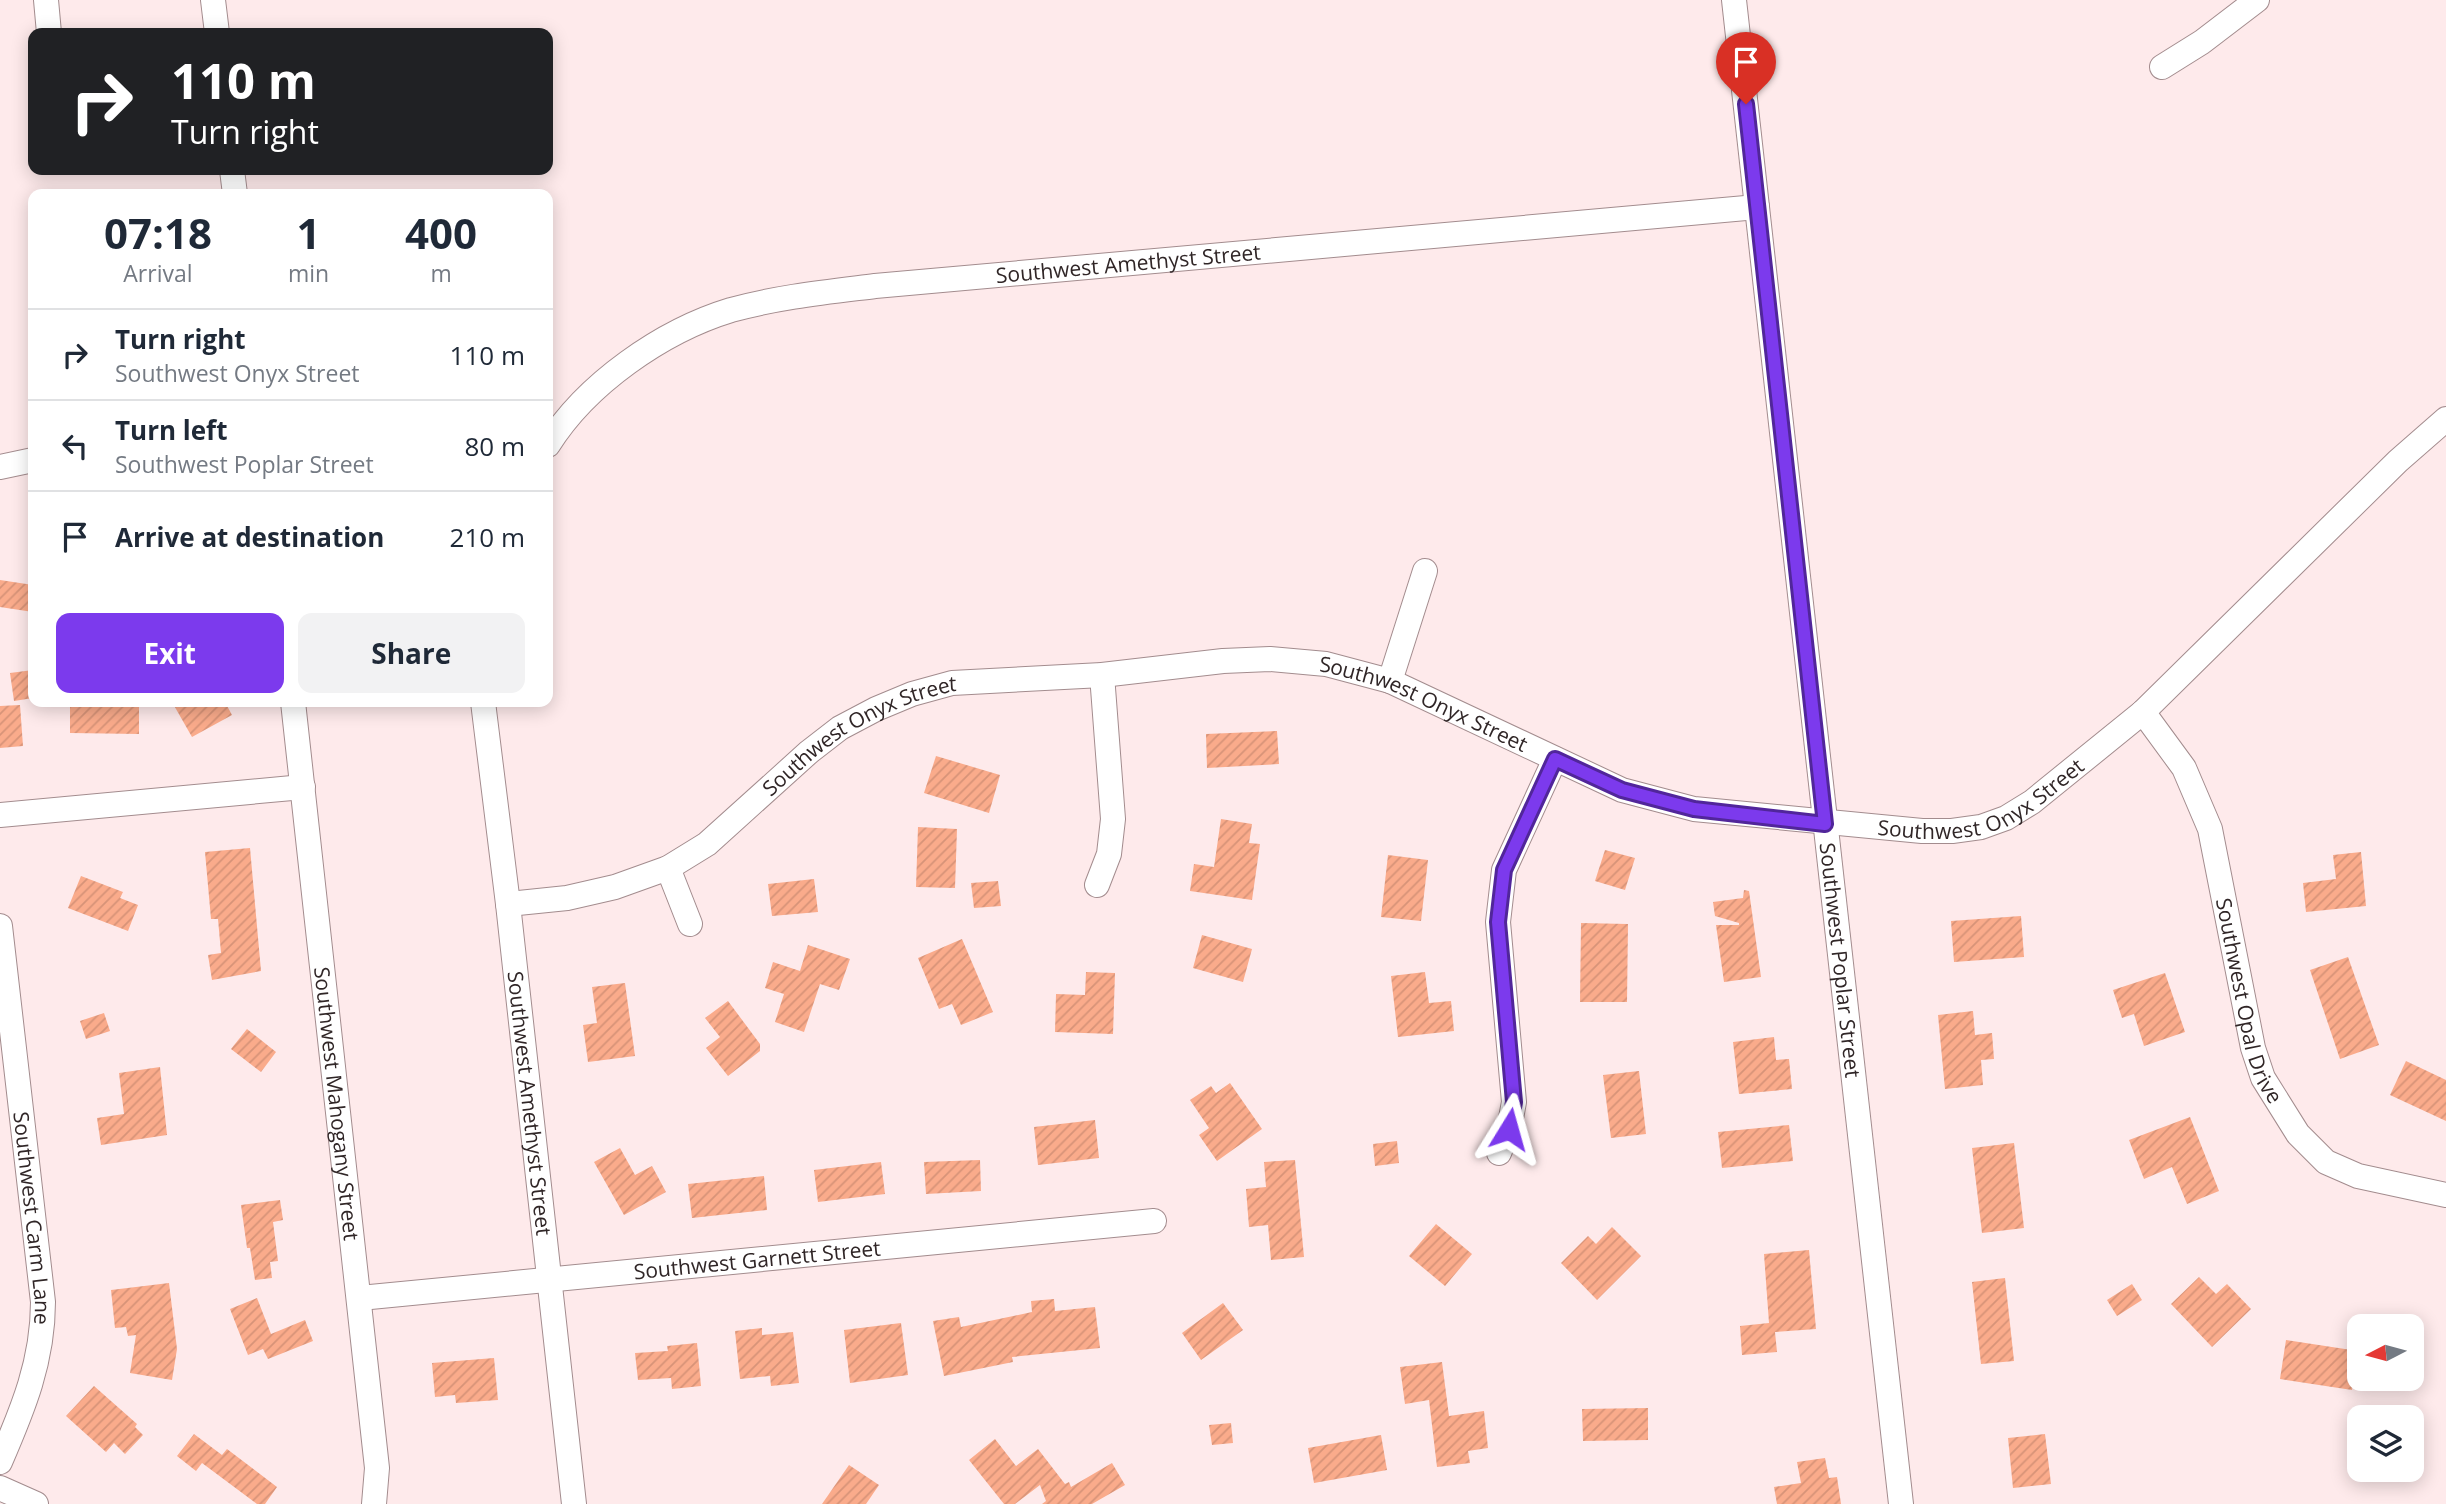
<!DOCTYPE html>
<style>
:root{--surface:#fff;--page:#f2f2f3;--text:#1f2937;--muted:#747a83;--line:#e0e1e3;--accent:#7c3aed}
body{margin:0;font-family:"Open Sans",sans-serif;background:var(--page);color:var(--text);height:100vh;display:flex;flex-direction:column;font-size:26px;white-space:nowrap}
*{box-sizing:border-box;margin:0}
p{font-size:23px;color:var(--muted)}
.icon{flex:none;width:38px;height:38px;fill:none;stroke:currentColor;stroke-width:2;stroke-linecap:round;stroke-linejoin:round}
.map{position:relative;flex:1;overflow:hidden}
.details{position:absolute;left:28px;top:189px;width:525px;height:518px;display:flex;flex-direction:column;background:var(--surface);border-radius:14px;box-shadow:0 4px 18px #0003}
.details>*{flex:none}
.top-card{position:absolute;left:28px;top:28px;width:525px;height:147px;border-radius:14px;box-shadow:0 4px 18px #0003;background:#202124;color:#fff;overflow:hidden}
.needle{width:46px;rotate:264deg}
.buttons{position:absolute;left:2347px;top:1314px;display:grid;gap:14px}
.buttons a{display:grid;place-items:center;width:77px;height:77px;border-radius:14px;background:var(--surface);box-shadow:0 4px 18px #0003;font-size:35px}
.pin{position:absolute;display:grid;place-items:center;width:60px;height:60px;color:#fff;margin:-72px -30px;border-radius:50% 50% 50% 0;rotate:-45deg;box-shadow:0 0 7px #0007}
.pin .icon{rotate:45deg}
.me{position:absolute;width:77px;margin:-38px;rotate:8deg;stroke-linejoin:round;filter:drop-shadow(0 0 5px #0008)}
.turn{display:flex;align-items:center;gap:24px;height:147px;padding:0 28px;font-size:32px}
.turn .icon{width:91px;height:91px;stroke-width:2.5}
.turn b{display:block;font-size:49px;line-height:60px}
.eta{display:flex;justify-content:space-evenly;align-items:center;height:119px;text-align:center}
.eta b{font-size:42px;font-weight:700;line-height:49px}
.cta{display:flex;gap:14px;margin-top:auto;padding:14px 28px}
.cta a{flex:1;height:80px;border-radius:14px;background:var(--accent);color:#fff;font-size:28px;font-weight:700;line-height:80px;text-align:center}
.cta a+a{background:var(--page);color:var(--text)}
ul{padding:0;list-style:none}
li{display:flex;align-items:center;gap:21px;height:91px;padding:0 28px;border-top:2px solid var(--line)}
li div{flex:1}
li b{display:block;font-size:26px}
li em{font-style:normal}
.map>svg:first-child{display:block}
</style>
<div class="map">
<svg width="2446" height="1504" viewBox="0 0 2446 1504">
<defs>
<pattern id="building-hatch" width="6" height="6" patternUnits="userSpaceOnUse" patternTransform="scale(1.75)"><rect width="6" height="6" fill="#faab8b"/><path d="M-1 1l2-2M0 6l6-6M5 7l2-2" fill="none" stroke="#d79378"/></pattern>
</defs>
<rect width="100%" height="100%" fill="#feeaeb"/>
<g fill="url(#building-hatch)">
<polygon points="0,580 33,585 33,612 0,607"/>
<polygon points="33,670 33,698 14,701 10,673"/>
<polygon points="96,702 120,702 120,707 139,707 139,734 70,733 70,704 96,704"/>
<polygon points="172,702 225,702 232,715 192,737"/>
<polygon points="20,705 23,746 0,748 0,706"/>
<polygon points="1277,731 1279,764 1207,768 1206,734"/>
<polygon points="936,756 1000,775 989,813 924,793"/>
<polygon points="1221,819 1252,824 1249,843 1260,844 1252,900 1190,891 1194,864 1214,867"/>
<polygon points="918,827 957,829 955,888 916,887"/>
<polygon points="250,848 261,971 212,980 208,955 221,953 218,919 211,919 205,852"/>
<polygon points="1605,850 1635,858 1625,890 1595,881"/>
<polygon points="2361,852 2366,906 2306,912 2303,883 2336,879 2333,855"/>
<polygon points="1388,855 1428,860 1421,921 1381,917"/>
<polygon points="81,876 123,892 120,898 138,905 128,931 68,908"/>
<polygon points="814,879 818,912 772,916 768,884"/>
<polygon points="998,881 1001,906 974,908 971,883"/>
<polygon points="1744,890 1749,891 1761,977 1724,982 1716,925 1739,925 1739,923 1715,916 1713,902 1743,898"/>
<polygon points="2021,916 2024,957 1954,962 1951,921"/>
<polygon points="1581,923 1628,924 1627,1002 1580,1002"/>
<polygon points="1202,935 1252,949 1243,982 1193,968"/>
<polygon points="962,939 993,1012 961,1025 952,1004 939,1009 918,958"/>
<polygon points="808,945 850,959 839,990 820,984 804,1032 775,1022 784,994 765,988 773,962 800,971"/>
<polygon points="2348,957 2379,1045 2340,1059 2310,970"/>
<polygon points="1086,972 1115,973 1113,1034 1055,1032 1056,994 1085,995"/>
<polygon points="1425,972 1429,1003 1451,1001 1454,1031 1398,1037 1391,976"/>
<polygon points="2165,973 2185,1032 2144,1046 2134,1014 2122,1018 2113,990"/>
<polygon points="625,983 635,1056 588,1062 583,1025 597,1023 592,987"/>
<polygon points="728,1001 760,1044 760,1051 728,1076 706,1048 720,1037 705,1018"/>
<polygon points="1973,1011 1975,1035 1992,1033 1994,1059 1981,1060 1983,1085 1945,1089 1938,1015"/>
<polygon points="104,1013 110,1031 86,1039 80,1021"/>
<polygon points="247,1029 276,1052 261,1072 231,1049"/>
<polygon points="1774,1037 1776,1060 1789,1059 1792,1089 1739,1094 1733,1042"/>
<polygon points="2406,1061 2446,1080 2446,1121 2390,1095"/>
<polygon points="160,1067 167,1135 101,1145 97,1118 124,1114 119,1073"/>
<polygon points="1639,1071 1646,1134 1611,1138 1603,1075"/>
<polygon points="1230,1083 1262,1129 1217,1161 1199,1135 1209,1128 1190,1100 1211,1086 1216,1093"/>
<polygon points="2190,1117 2219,1191 2187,1204 2172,1167 2144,1179 2129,1140"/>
<polygon points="1095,1120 1099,1158 1038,1165 1034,1127"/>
<polygon points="1789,1125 1793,1161 1722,1168 1718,1132"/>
<polygon points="1397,1141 1399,1163 1375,1166 1373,1144"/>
<polygon points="2014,1143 2024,1228 1982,1233 1972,1148"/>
<polygon points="620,1148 635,1175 652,1166 666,1192 624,1215 594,1162"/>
<polygon points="980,1160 981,1191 926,1194 924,1162"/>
<polygon points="1295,1160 1304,1257 1271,1260 1268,1225 1249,1227 1246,1189 1266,1187 1264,1162"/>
<polygon points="881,1162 885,1194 818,1202 814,1170"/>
<polygon points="764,1176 767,1210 692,1218 688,1184"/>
<polygon points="280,1200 283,1220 273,1222 278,1261 270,1262 272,1278 255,1280 250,1248 247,1248 241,1205"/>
<polygon points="1436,1224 1472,1254 1445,1286 1409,1256"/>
<polygon points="1612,1227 1641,1256 1597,1300 1561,1263 1588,1236 1596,1244"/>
<polygon points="1809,1250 1816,1329 1775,1332 1777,1352 1742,1355 1740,1326 1769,1323 1764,1254"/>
<polygon points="2199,1277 2216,1294 2227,1284 2251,1309 2212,1347 2171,1304"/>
<polygon points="2005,1278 2014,1361 1981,1364 1972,1282"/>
<polygon points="169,1283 177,1349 172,1380 130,1373 136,1335 128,1336 126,1327 115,1328 111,1290"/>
<polygon points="2132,1284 2142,1300 2117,1316 2107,1300"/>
<polygon points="257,1298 271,1334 305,1320 313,1341 268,1359 263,1349 248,1355 230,1309"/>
<polygon points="1054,1299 1055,1311 1095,1307 1100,1348 1012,1357 1013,1362 944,1376 933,1321 959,1317 961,1327 1032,1312 1031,1301"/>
<polygon points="1223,1303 1243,1330 1201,1360 1182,1333"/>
<polygon points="901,1323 908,1375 850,1383 844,1330"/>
<polygon points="762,1328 762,1335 793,1332 799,1383 771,1386 770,1376 740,1379 735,1331"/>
<polygon points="2286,1340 2358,1351 2352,1390 2280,1379"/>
<polygon points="697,1343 701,1386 672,1389 671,1378 638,1380 635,1353 668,1351 667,1346"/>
<polygon points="494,1358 498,1400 456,1403 455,1395 435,1397 432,1363"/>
<polygon points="1442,1362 1449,1416 1484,1411 1488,1448 1468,1451 1470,1463 1437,1467 1429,1400 1405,1404 1400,1367"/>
<polygon points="94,1386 137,1424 135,1427 143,1435 125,1454 114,1443 106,1452 66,1416"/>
<polygon points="1648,1408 1648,1440 1583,1441 1582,1409"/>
<polygon points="1231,1423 1233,1443 1212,1445 1209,1425"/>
<polygon points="194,1434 222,1455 227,1449 277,1487 265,1504 257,1504 202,1463 196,1471 177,1456"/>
<polygon points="2045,1434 2051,1484 2013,1488 2008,1438"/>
<polygon points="1381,1435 1387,1470 1314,1483 1308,1448"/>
<polygon points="995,1439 1016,1466 1038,1449 1065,1484 1069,1482 1071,1487 1112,1463 1125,1485 1092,1504 1042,1504 1046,1501 1040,1485 1015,1504 1004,1504 969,1460"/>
<polygon points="1825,1458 1829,1478 1837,1477 1841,1504 1777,1504 1774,1487 1801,1483 1797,1462"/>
<polygon points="849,1465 879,1485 866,1504 822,1504"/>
</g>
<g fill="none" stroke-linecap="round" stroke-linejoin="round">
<g stroke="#a38c8e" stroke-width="26">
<g id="street">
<polyline points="46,0 49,33"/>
<polyline points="213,0 217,33"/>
<path id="s1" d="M1734 0 1901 1504"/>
<polyline points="2162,67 2202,42 2257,0"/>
<polyline points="232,170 235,194"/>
<path id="s2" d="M548 445C586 384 662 331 731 310 778 297 827 292 875 286L1757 207"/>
<polyline points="0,467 33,460"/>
<polyline points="1390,681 1425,571"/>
<path id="s3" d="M293 702 377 1468 374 1504"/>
<path id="s4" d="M483 702 508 904 574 1504"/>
<path id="s5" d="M2143 712 2184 768 2210 829 2253 1048 2263 1078 2298 1134 2326 1162 2358 1176 2446 1195"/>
<polyline points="0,815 303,787"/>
<polyline points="668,868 690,924"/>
<polyline points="1097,885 1109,854 1113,819 1102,675"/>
<path id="s6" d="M508 904 567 898 615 887 668 868 707 844 809 752 840 728 876 709 912 694 952 683 1102 675 1223 661 1270 659 1326 664 1390 681 1622 790 1694 809 1922 831H1952L1981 827 2006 818 2032 802 2143 712 2398 461 2446 419"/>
<path id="s7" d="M0 926 43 1302C43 1361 23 1409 0 1462"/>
<polyline points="1499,1153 1509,1129 1514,1102 1498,922 1504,870 1555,759"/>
<path id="s8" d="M360 1298 1154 1221"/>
<polyline points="0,1488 36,1504"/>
</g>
</g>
<use href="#street" stroke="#fff" stroke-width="24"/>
</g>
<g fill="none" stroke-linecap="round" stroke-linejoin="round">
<g stroke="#51269a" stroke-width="18">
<polyline id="route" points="1509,1129 1514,1102 1498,922 1504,870 1555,759 1622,790 1694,809 1825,824 1746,104"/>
</g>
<use href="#route" stroke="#7c3aed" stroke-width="12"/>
</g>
<g text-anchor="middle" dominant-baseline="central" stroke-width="5" stroke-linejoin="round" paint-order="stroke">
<g font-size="21" fill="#302627" stroke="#fff">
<text stroke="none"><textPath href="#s2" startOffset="632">Southwest Amethyst Street</textPath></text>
<text stroke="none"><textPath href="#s6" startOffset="989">Southwest Onyx Street</textPath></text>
<text stroke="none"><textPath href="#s6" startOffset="401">Southwest Onyx Street</textPath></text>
<text stroke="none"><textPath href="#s6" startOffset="1577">Southwest Onyx Street</textPath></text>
<text stroke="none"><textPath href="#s1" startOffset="966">Southwest Poplar Street</textPath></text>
<text stroke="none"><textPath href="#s5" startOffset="312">Southwest Opal Drive</textPath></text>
<text stroke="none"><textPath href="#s3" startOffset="404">Southwest Mahogany Street</textPath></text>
<text stroke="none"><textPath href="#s4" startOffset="404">Southwest Amethyst Street</textPath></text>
<text stroke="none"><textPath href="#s7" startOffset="294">Southwest Carm Lane</textPath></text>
<text stroke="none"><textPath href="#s8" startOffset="399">Southwest Garnett Street</textPath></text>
</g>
</g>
</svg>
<div class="buttons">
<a><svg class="needle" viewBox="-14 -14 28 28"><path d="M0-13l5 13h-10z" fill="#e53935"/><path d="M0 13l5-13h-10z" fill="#747a83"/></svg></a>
<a><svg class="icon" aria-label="layers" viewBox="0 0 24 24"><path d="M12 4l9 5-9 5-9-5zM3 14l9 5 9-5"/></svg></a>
</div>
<div class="pin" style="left:1746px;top:104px;background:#d93025"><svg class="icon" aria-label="arrive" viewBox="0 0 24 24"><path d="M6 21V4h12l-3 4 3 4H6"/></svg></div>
<svg class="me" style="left:1509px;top:1129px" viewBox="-20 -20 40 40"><path d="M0-17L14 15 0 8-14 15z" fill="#7c3aed" stroke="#fff" stroke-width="4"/></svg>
<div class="top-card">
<div class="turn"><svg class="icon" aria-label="right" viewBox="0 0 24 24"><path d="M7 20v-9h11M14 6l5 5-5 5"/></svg><div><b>110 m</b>Turn right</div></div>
</div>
<section class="details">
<div class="eta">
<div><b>07:18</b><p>Arrival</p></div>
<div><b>1</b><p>min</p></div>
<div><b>400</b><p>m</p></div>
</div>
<ul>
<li><svg class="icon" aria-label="right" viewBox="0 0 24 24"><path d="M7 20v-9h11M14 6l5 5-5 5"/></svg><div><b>Turn right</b><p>Southwest Onyx Street</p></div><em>110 m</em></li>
<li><svg class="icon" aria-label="left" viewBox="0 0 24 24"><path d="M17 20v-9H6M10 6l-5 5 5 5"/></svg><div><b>Turn left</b><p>Southwest Poplar Street</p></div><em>80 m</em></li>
<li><svg class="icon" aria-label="arrive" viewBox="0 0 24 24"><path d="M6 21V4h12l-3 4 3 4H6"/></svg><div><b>Arrive at destination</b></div><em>210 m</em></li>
</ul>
<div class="cta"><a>Exit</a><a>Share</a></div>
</section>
</div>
